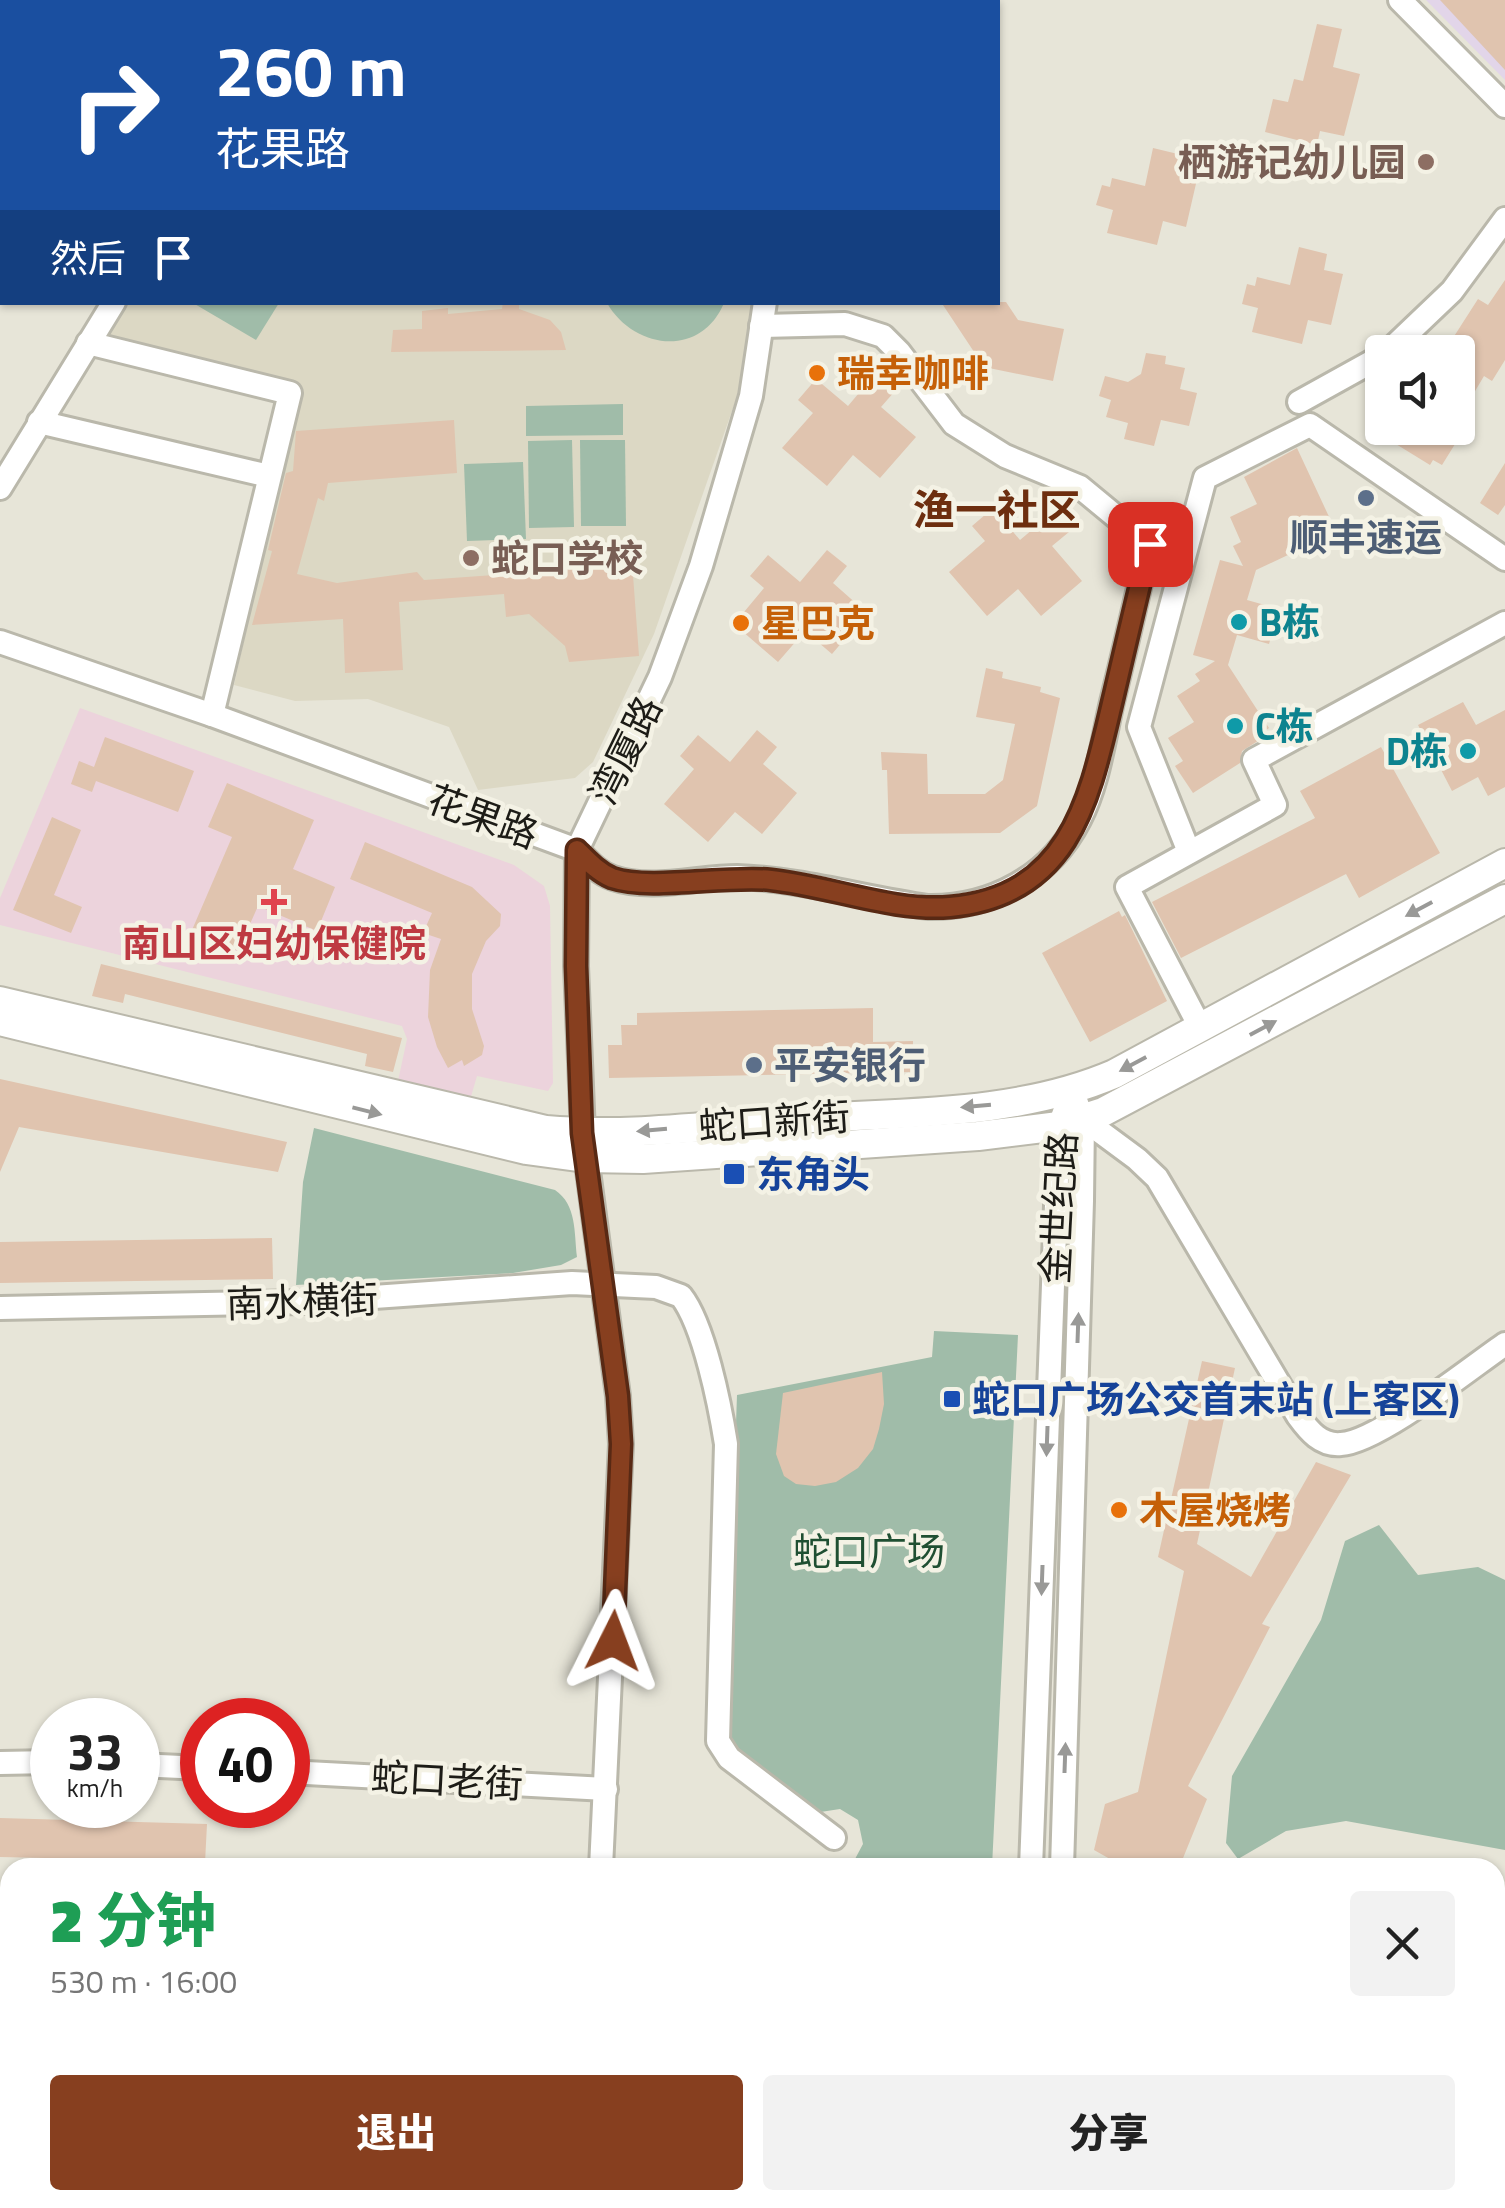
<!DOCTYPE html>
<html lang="zh">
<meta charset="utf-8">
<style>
:root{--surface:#fff;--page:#f2f2f2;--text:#222;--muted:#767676;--accent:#873f1f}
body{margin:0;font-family:"Titillium Web","Noto Sans SC",sans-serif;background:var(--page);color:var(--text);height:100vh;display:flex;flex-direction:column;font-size:38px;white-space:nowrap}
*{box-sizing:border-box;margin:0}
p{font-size:32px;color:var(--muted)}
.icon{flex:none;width:55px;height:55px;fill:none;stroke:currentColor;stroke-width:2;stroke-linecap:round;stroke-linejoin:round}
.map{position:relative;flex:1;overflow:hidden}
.details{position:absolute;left:0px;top:1858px;width:1505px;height:352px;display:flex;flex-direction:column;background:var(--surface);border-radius:30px 30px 0 0;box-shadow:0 2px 8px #0004}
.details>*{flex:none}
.banner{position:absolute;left:0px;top:0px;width:1000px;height:305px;box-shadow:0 2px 8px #0004;background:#1a4fa0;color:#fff;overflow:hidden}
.tools{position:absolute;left:1365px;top:335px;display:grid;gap:20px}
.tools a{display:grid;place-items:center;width:110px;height:110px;border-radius:10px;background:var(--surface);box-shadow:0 2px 8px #0004;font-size:50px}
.speed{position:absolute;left:30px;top:1698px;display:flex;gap:20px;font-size:50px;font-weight:700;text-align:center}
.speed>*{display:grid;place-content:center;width:130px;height:130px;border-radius:50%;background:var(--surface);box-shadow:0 2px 8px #0004;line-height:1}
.speed small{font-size:25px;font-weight:400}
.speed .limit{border:15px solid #d22;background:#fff;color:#111}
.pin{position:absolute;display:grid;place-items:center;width:85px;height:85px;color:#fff;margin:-42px;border-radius:20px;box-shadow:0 5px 15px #0006}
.me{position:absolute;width:110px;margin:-55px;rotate:3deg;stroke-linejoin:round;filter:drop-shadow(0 0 8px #0008)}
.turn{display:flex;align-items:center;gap:35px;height:210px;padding:0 50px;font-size:45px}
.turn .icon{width:130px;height:130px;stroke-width:2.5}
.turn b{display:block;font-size:70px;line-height:85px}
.then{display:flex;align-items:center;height:95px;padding:0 50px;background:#0003;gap:20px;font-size:38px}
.round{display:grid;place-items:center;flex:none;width:105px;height:105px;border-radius:10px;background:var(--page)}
.headline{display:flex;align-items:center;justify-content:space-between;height:170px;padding:0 50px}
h1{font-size:60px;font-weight:800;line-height:75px;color:#1e9e55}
.button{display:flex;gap:20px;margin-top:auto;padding:20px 50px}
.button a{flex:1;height:115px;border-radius:10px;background:var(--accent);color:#fff;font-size:40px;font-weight:800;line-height:115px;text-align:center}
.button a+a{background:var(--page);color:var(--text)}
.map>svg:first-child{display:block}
</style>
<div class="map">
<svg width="1505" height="2208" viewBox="0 0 1505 2208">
<rect width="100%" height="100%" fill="#e7e5d8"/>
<polygon fill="#dcd8c4" points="126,303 752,303 744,377 707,482 654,634 593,762 575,778 478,790 449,727 368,699 295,701 234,685 301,385 105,335"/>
<polygon fill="#e2d5e9" points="1426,0 1505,0 1505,80"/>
<polygon fill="#ecd3dc" points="80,708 514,865 544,886 550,906 553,1083 548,1091 477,1076 470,1100 398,1081 407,1039 402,1026 0,925 0,898"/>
<g fill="#a0bca9">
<polygon points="193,303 279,303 256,340"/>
<path d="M607 303H724C701 358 634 350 607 303Z"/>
<polygon points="623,404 623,435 526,436 526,406"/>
<polygon points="572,440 574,527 529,528 528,441"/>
<polygon points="580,440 625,440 626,526 581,526"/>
<polygon points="523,462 526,539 467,541 464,464"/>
<path d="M314 1128 555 1190C577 1205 574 1232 577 1257L561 1265 513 1273 296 1285 303 1182Z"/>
<polygon points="934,1331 1018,1335 992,1867 820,1867 817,1861 839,1867 855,1859 863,1844 858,1820 840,1809 814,1813 731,1751 725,1737 737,1395 932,1357"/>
<polygon points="1379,1525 1418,1575 1478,1567 1505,1580 1505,1850 1346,1821 1286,1831 1238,1859 1226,1843 1232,1776 1321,1620 1345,1541"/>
</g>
<g fill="#e0c4af">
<polygon points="1440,0 1505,0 1505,70"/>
<polygon points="1317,24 1342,29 1333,67 1360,74 1344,136 1320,131 1317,145 1265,132 1273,99 1288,102 1294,79 1303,81"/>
<polygon points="1153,148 1182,155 1178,171 1198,175 1186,227 1163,221 1157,245 1107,233 1113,210 1096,205 1102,185 1110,187 1112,178 1145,186"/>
<polygon points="1299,247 1327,254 1324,270 1343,274 1331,325 1308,320 1302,344 1252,332 1258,308 1242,304 1247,284 1255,286 1257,277 1290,285"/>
<polygon points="1505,280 1505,360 1492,381 1484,376 1458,420 1458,352 1444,352 1478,299 1488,305"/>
<polygon points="503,302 519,302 519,309 550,320 561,332 566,350 391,352 393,330 422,329 422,311 448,308 448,314 502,309"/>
<polygon points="941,302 1006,302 1018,320 1064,329 1053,381 984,367"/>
<polygon points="1146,353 1166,356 1165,364 1185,368 1180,389 1197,393 1189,426 1161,420 1154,446 1124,439 1128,423 1106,417 1111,400 1099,396 1105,376 1128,382 1141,374"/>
<polygon points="875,374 895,391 881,407 916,437 880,478 853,455 827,486 782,448 813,413 798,400 816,379 848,406"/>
<polygon points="454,420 457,473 328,483 324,501 318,498 297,574 337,583 417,572 424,580 508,574 509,568 632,562 639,656 569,662 565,646 529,614 506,617 504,594 399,602 403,670 345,673 343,619 252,625 272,551 268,550 286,473 293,471 296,431"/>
<polygon points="1400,428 1465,428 1442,465 1433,460 1430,465 1391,441"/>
<polygon points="1297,448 1331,521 1319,526 1324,538 1256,570 1247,600 1279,609 1269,644 1237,635 1228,665 1269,728 1258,736 1261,739 1242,751 1240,763 1193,793 1175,766 1183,761 1168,738 1194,722 1177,696 1200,681 1195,674 1215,661 1193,655 1220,560 1243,566 1233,546 1241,542 1230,517 1257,504 1244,477"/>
<polygon points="1505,463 1505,505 1498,515 1480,503"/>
<polygon points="993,508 1020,540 1052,513 1069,532 1052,546 1082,581 1041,616 1018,589 987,616 949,572 985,541 972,526"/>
<polygon points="827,550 847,566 833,583 867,613 832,654 805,631 778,662 734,624 764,588 750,576 768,555 800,582"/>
<polygon points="986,668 1003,672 1002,678 1041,687 1040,692 1060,698 1037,806 1000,833 889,834 887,770 882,770 881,752 927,754 928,794 985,794 1003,780 1015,724 976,717"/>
<polygon points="1463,702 1476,725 1505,710 1505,787 1488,796 1478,777 1452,791 1418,725"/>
<polygon points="757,730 777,747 763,764 797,793 762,834 735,812 708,842 664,804 694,769 680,756 698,735 730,762"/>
<polygon points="105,737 194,771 178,812 96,781 92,792 71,784 79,761 94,767"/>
<polygon points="1381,747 1440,853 1359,898 1346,874 1181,958 1152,902 1315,818 1300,791"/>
<polygon points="227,783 314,820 293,869 335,887 317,931 258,906 238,951 228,946 225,953 198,942 202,934 192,930 232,837 208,827"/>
<polygon points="52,817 81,830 54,895 82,907 71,933 13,910"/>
<polygon points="365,842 472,887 501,914 500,926 486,941 472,974 472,1009 484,1046 482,1055 464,1066 462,1060 448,1068 437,1047 428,1017 430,970 441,939 423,933 432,913 350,879"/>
<polygon points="1119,911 1122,917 1125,915 1167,1001 1090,1042 1042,953"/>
<polygon points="101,964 402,1038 393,1072 365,1066 367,1054 125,994 123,1003 92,996"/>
<polygon points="873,1008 873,1042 913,1041 913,1072 609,1078 608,1045 622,1045 621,1025 637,1025 637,1013"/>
<polygon points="0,1079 287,1142 278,1172 19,1127 0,1172"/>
<polygon points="272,1238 273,1279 0,1283 0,1242"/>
<polygon points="1202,1361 1235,1368 1197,1544 1251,1577 1316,1462 1351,1475 1262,1624 1270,1627 1188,1786 1207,1799 1179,1868 1126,1868 1094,1850 1105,1804 1138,1792 1184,1571 1158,1557"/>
<polygon points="882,1372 884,1404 879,1429 873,1449 858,1468 836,1482 815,1486 796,1484 784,1476 776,1454 783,1393"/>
<polygon points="0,1818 207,1824 205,1863 186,1862 186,1868 134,1868 135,1861 97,1860 97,1868 45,1868 45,1858 0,1857"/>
</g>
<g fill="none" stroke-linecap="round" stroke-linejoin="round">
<g stroke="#bab8ab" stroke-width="28">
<g id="minor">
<polyline points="757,0 758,2"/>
<polyline points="1400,0 1505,106"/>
<polyline points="454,2 458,0"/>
<polyline points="88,343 290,393 212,715"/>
<polyline points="1388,352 1452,291 1505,219"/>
<polyline points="1299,402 1382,356"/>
<polyline points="39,422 269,476"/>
<polyline points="0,488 114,302"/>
<path d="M0 642 212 715 577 850C588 861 598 873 613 878 651 891 698 877 737 877 801 879 864 898 928 907 991 908 1050 877 1079 820 1098 784 1103 740 1112 702 1125 649 1137 597 1149 544L1080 487 1005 456 954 424 899 352 883 336 845 324 761 326"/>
<polyline points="1189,852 1139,727 1205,478 1310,425 1505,559"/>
<polyline points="1200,1027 1127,887 1275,805 1254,760 1505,623"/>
<path d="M1083 1119 1137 1159 1157 1178 1298 1416C1309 1431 1321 1446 1341 1444 1378 1442 1470 1368 1505 1344"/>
<path d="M0 1308 303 1302 572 1283 656 1287 681 1296C704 1325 720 1406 726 1444L718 1741 729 1758 834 1838"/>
<polyline points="0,1763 52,1762"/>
<polyline points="138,1765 202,1768"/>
<polyline points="288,1772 606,1789"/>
<polyline points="601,1868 621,1444 618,1396 583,1133 576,966 577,850 660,677 701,566 751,396 765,302"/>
<polyline points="1031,1868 1059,1126 1072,1090"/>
<polyline points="1062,1868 1082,1201 1083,1119 1077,1103"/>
<polyline points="621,2200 627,2208"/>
<polyline points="1080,2200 1083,2208"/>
</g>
</g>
<g stroke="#bab8ab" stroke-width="32">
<g id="major">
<path d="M0 1001 546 1130C630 1137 714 1125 798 1119 902 1112 1016 1116 1114 1074L1505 863"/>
<polyline points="0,1021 526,1150 585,1158 643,1159 978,1136 1059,1126 1103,1112 1505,899"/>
<polyline points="1495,2059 1505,2058"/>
<polyline points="1495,2084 1505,2083"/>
<polyline points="0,2169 10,2168"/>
<polyline points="0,2195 10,2194"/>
</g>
</g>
<use href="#minor" stroke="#fff" stroke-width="22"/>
<use href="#major" stroke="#fff" stroke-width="28"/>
</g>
<defs><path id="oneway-solid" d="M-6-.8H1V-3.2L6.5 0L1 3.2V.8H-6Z" transform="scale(2.5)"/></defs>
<g fill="#999997">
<use href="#oneway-solid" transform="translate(1419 909) rotate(152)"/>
<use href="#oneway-solid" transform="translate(1263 1028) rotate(-28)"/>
<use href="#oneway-solid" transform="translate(1133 1064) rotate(152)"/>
<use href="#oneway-solid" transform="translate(976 1106) rotate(175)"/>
<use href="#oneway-solid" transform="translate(367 1111) rotate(14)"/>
<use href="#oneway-solid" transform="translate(652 1130) rotate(175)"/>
<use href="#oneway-solid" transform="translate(1078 1328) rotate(-88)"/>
<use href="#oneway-solid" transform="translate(1047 1441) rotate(92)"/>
<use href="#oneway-solid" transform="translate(1042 1580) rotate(92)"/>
<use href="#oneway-solid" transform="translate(1065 1758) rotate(-88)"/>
</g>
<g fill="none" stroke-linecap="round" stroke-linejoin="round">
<g stroke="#582914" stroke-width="25">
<path id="route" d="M613 1641 621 1444 618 1396 582 1133 576 966 577 850C588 861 598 872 612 878 650 891 726 875 771 880 828 886 894 912 950 907 1072 896 1090 796 1113 699 1125 648 1137 596 1150 544"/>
</g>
<use href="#route" stroke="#873f1f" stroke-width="18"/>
</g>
<g fill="#8d6e63" stroke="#f4f2e5" stroke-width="4">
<circle cx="1426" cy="162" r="10"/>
<circle cx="471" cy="558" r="10"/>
</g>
<g fill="#e8710a" stroke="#f4f2e5" stroke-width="4">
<circle cx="817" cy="373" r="10"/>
<circle cx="741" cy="623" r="10"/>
<circle cx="1119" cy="1510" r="10"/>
</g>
<g fill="#5c6f8a" stroke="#f4f2e5" stroke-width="4">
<circle cx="1366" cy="498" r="10"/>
<circle cx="754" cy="1065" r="10"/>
</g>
<g fill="#0f9aa8" stroke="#f4f2e5" stroke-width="4">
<circle cx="1239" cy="622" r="10"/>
<circle cx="1235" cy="726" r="10"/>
<circle cx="1468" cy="751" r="10"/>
</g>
<path fill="#e0444e" stroke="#f4f2e5" stroke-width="4" d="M269 887h10v10h10v10h-10v10h-10v-10h-10v-10h10z"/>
<g fill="#1a4fb4" stroke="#f4f2e5" stroke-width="4">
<rect x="722" y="1162" width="24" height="24" rx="5"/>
<rect x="942" y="1389" width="20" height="20" rx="5"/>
</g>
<g text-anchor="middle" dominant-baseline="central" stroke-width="9" stroke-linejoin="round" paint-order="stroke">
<g font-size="38" font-weight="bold" fill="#785e54" stroke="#f4f2e5" text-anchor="end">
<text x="1406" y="162">栖游记幼儿园</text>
<text x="491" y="558" text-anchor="start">蛇口学校</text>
</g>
<g font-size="38" font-weight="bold" fill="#c56008" stroke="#f4f2e5" text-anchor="start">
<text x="837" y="373">瑞幸咖啡</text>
<text x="761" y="623">星巴克</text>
<text x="1139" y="1510">木屋烧烤</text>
</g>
<g font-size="38" font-weight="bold" fill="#4e5e75" stroke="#f4f2e5">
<text x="1366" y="537">顺丰速运</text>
<text x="774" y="1065" text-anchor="start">平安银行</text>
</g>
<g font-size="38" font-weight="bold" fill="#0d838f" stroke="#f4f2e5" text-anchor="start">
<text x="1259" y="622">B栋</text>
<text x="1255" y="726">C栋</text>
<text x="1448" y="751" text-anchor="end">D栋</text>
</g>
<g font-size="38" fill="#1d1c17" stroke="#f4f2e5">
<text transform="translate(625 750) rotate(-64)">湾厦路</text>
<text transform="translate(483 816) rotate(20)">花果路</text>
<text transform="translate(774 1121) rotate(-4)">蛇口新街</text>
<text transform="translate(1058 1208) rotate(-87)">金世纪路</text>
<text transform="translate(302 1301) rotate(-2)">南水横街</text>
<text transform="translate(447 1780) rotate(3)">蛇口老街</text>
</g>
<g font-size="38" font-weight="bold" fill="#be3a42" stroke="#f4f2e5">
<text x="274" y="943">南山区妇幼保健院</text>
</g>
<g font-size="38" font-weight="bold" fill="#164399" stroke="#f4f2e5" text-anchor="start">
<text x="756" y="1174">东角头</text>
<text x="972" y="1399">蛇口广场公交首末站 (上客区)</text>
</g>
<g font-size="38" fill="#1f4f32" stroke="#f4f2e5">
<text x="869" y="1551">蛇口广场</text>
</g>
<g font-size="42" font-weight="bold" fill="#6d2e0f" stroke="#f4f2e5">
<text x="997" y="509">渔一社区</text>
</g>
</g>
</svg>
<div class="tools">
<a><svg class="icon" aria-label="sound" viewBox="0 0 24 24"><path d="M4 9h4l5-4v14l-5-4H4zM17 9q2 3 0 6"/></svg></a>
</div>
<div class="speed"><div>33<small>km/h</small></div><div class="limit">40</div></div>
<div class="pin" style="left:1150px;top:544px;background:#d93025"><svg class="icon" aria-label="arrive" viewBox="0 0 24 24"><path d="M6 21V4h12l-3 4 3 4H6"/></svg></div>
<svg class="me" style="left:613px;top:1641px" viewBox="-20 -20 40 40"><path d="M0-17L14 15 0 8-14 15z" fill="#873f1f" stroke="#fff" stroke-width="4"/></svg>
<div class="banner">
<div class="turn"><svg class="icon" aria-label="right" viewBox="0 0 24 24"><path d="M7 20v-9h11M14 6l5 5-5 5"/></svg><div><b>260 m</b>花果路</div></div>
<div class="then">然后<svg class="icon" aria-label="arrive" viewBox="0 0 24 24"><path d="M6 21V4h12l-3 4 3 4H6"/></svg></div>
</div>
<section class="details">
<div class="headline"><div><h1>2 分钟</h1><p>530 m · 16:00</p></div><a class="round"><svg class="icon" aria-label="close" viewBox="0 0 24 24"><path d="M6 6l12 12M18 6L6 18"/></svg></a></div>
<div class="button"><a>退出</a><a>分享</a></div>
</section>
</div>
